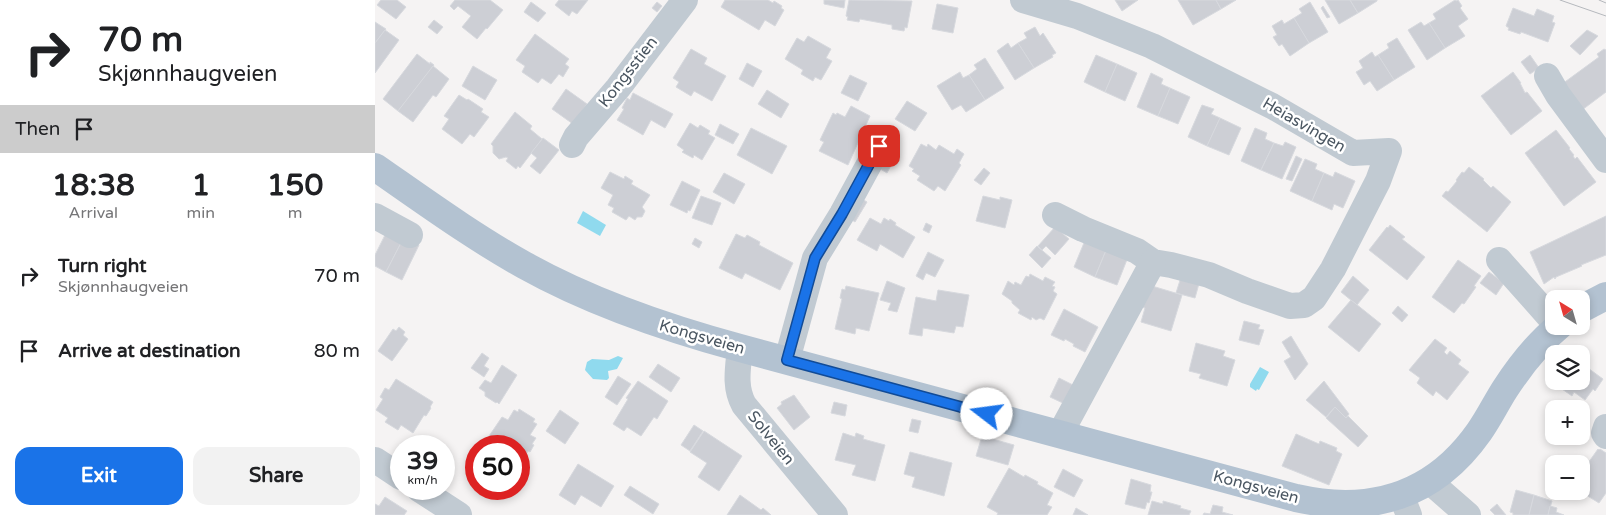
<!DOCTYPE html>
<meta charset="utf-8">
<style>
:root{--surface:#fff;--page:#f2f2f2;--text:#202124;--muted:#757577;--accent:#1a73e8}
body{margin:0;font-family:"Varela Round",sans-serif;background:var(--page);color:var(--text);height:100vh;display:flex;flex-direction:column;font-size:19px;white-space:nowrap}
*{box-sizing:border-box;margin:0}
p{font-size:16px;color:var(--muted)}
.icon{flex:none;width:28px;height:28px;fill:none;stroke:currentColor;stroke-width:2;stroke-linecap:round;stroke-linejoin:round}
.map{position:relative;flex:1;overflow:hidden}
.panel{display:flex;flex-direction:column;background:var(--surface);width:375px}
.panel>*{flex:none}
.guide{background:#fff;color:var(--text);overflow:hidden}
.needle{width:32px;rotate:323deg}
.tools{position:absolute;left:1170px;top:290px;display:grid;gap:10px}
.tools a{display:grid;place-items:center;width:45px;height:45px;border-radius:10px;background:var(--surface);box-shadow:0 2px 8px #0003;font-size:25px}
.speed{position:absolute;left:15px;top:435px;display:flex;gap:10px;font-size:25px;font-weight:700;text-align:center}
.speed>*{display:grid;place-content:center;width:65px;height:65px;border-radius:50%;background:var(--surface);box-shadow:0 2px 8px #0003;line-height:1}
.speed small{font-size:12px;font-weight:400}
.speed .limit{border:8px solid #d22;background:#fff;color:#111}
.pin{position:absolute;display:grid;place-items:center;width:42px;height:42px;color:#fff;margin:-21px;border-radius:10px;box-shadow:0 2px 8px #0006}
.me{position:absolute;width:55px;margin:-28px;rotate:285deg;stroke-linejoin:round;filter:drop-shadow(0 0 4px #0008)}
.turn{display:flex;align-items:center;gap:18px;height:105px;padding:0 15px;font-size:22px}
.turn .icon{width:65px;height:65px;stroke-width:2.5}
.turn b{display:block;font-size:35px;line-height:42px}
.then{display:flex;align-items:center;height:48px;padding:0 15px;background:#0003;gap:10px;font-size:19px}
.eta{display:flex;justify-content:space-evenly;align-items:center;height:85px;text-align:center}
.eta b{font-size:30px;font-weight:800;line-height:35px}
.button{display:flex;gap:10px;margin-top:auto;padding:10px 15px}
.button a{flex:1;height:58px;border-radius:15px;background:var(--accent);color:#fff;font-size:20px;font-weight:800;line-height:58px;text-align:center}
.button a+a{background:var(--page);color:var(--text)}
ul{padding:0;list-style:none}
li{display:flex;align-items:center;gap:15px;height:75px;padding:0 15px}
li div{flex:1}
li b{display:block;font-size:19px}
li em{font-style:normal}
main{display:flex;flex:1;min-height:0}
.map>svg:first-child{display:block}
</style>
<main>
<section class="panel">
<div class="guide">
<div class="turn"><svg class="icon" aria-label="right" viewBox="0 0 24 24"><path d="M7 20v-9h11M14 6l5 5-5 5"/></svg><div><b>70 m</b>Skjønnhaugveien</div></div>
<div class="then">Then<svg class="icon" aria-label="arrive" viewBox="0 0 24 24"><path d="M6 21V4h12l-3 4 3 4H6"/></svg></div>
</div>
<div class="eta">
<div><b>18:38</b><p>Arrival</p></div>
<div><b>1</b><p>min</p></div>
<div><b>150</b><p>m</p></div>
</div>
<ul>
<li><svg class="icon" aria-label="right" viewBox="0 0 24 24"><path d="M7 20v-9h11M14 6l5 5-5 5"/></svg><div><b>Turn right</b><p>Skjønnhaugveien</p></div><em>70 m</em></li>
<li><svg class="icon" aria-label="arrive" viewBox="0 0 24 24"><path d="M6 21V4h12l-3 4 3 4H6"/></svg><div><b>Arrive at destination</b></div><em>80 m</em></li>
</ul>
<div class="button"><a>Exit</a><a>Share</a></div>
</section>
<div class="map">
<svg width="1231" height="515" viewBox="0 0 1231 515">
<rect width="100%" height="100%" fill="#f5f3f3"/>
<g fill="#90daee">
<polygon points="208,211 231,225 225,236 202,223"/>
<polygon points="243,356 248,358 242,369 233,371 234,378 232,380 218,379 210,370 212,362 217,359 234,360"/>
<polygon points="885,367 894,372 884,390 882,389 881,391 875,387 875,384"/>
</g>
<g fill="#cdcfd5" stroke="#d7d9de">
<polygon points="6,0 22,0 31,7 21,19 2,5"/>
<polygon points="80,0 115,0 128,10 112,29 111,28 102,39 87,27 96,16 83,6 79,10 75,6"/>
<polygon points="184,0 213,0 202,14 197,11 194,16 180,5"/>
<polygon points="350,0 393,0 398,3 399,1 407,6 406,8 409,10 400,26 390,20 384,30 346,7"/>
<polygon points="449,0 470,0 469,8 449,4"/>
<polygon points="474,0 537,1 532,28 530,27 529,31 517,29 517,25 485,19 484,22 472,20 473,17 471,16"/>
<polygon points="740,0 763,0 747,11"/>
<polygon points="803,0 841,0 846,9 818,25"/>
<polygon points="841,0 861,0 846,9"/>
<polygon points="950,0 975,0 983,13 964,24"/>
<polygon points="975,0 1002,0 1002,1 983,13"/>
<polygon points="1080,0 1081,1 1083,0 1087,6 1085,8 1093,19 1083,26 1090,36 1070,48 1054,23 1061,19 1058,14"/>
<polygon points="156,2 171,13 163,22 149,12"/>
<polygon points="282,2 287,6 282,12 277,8"/>
<polygon points="935,2 953,32 934,43 919,18 927,13 924,9"/>
<polygon points="562,4 583,8 578,33 557,29"/>
<polygon points="948,6 955,17 952,18 946,8"/>
<polygon points="1138,8 1159,16 1162,9 1179,16 1177,22 1180,23 1173,42 1146,32 1145,34 1133,30 1134,28 1131,26"/>
<polygon points="919,18 934,43 915,56 907,44 904,46 898,37 902,35 897,26 907,20 909,24"/>
<polygon points="59,20 68,27 62,34 53,27"/>
<polygon points="0,22 11,29 0,43"/>
<polygon points="1046,22 1049,26 1054,23 1070,48 1052,60 1033,30"/>
<polygon points="660,27 665,36 668,33 681,53 677,55 678,57 659,68 643,43 652,38 649,33"/>
<polygon points="10,30 24,40 0,73 0,43"/>
<polygon points="1212,30 1223,36 1205,55 1195,46"/>
<polygon points="160,34 194,59 190,64 194,67 188,77 184,74 176,84 167,78 163,83 147,72 150,66 141,60"/>
<polygon points="433,36 456,49 451,58 457,61 446,80 440,77 438,81 426,74 428,70 410,59 422,38 429,42"/>
<polygon points="1022,38 1040,67 1019,80 1003,55 1014,48 1012,44"/>
<polygon points="633,43 636,48 643,43 659,68 640,80 622,51"/>
<polygon points="316,49 332,58 329,64 351,76 337,101 319,91 316,96 301,87 304,82 298,78"/>
<polygon points="1229,49 1231,50 1231,92 1203,113 1183,87 1224,57 1222,54"/>
<polygon points="997,52 1000,57 1003,55 1019,80 1002,91 995,81 989,85 981,72 988,68 984,61"/>
<polygon points="42,54 55,64 55,62 59,65 23,111 8,99"/>
<polygon points="721,55 742,64 730,92 709,82"/>
<polygon points="1155,55 1164,68 1155,74 1146,62"/>
<polygon points="610,58 629,88 610,100 594,75 602,69 599,65"/>
<polygon points="372,63 387,71 378,87 364,79"/>
<polygon points="742,64 762,73 750,101 730,92"/>
<polygon points="58,66 74,79 61,97 58,95 38,122 23,111"/>
<polygon points="98,66 122,80 110,100 87,86"/>
<polygon points="585,72 588,78 594,75 610,100 591,112 586,105 577,110 562,86"/>
<polygon points="1138,72 1146,83 1145,83 1150,93 1152,92 1167,111 1136,135 1106,96"/>
<polygon points="776,73 788,79 786,84 795,88 783,116 762,107"/>
<polygon points="475,75 492,83 483,101 466,93"/>
<polygon points="795,88 815,97 803,124 783,116"/>
<polygon points="191,89 212,104 198,124 177,109"/>
<polygon points="392,90 414,104 406,118 383,104"/>
<polygon points="258,93 298,114 290,128 276,120 268,135 242,120 249,109 247,108 252,98 255,100"/>
<polygon points="84,95 92,100 93,99 108,109 106,112 114,117 99,137 95,134 87,144 67,129 74,119 69,116"/>
<polygon points="532,101 552,113 540,131 520,119"/>
<polygon points="827,105 839,109 836,114 845,118 832,146 813,137"/>
<polygon points="476,106 495,116 473,165 444,151 449,142 445,140 458,113 461,115 462,113 470,117"/>
<polygon points="140,112 157,126 155,129 167,139 145,168 143,166 141,169 131,161 133,158 131,157 124,159 118,153 118,146 116,144"/>
<polygon points="845,118 866,128 854,155 832,146"/>
<polygon points="315,123 323,128 325,125 335,131 333,134 340,138 327,160 319,155 318,158 307,152 309,150 302,145"/>
<polygon points="345,124 364,134 358,144 340,135"/>
<polygon points="376,128 412,146 397,174 362,155"/>
<polygon points="880,128 892,133 890,139 899,143 886,170 866,161"/>
<polygon points="1181,130 1195,148 1194,149 1199,155 1198,156 1200,159 1202,157 1221,182 1189,206 1150,153"/>
<polygon points="168,138 184,150 165,174 155,166 162,158 156,153"/>
<polygon points="910,142 921,147 907,179 886,170 899,143 908,146"/>
<polygon points="546,144 552,147 553,144 561,150 564,145 579,154 582,149 589,154 584,163 586,165 570,191 563,186 559,191 542,180 545,176 537,171 539,169 534,166"/>
<polygon points="512,151 521,156 512,173 502,167"/>
<polygon points="921,156 927,159 917,181 911,179"/>
<polygon points="930,159 942,164 940,169 949,173 937,201 915,191"/>
<polygon points="1094,167 1109,179 1108,180 1116,188 1118,186 1136,202 1112,232 1067,196 1071,191 1073,192 1082,181 1081,180 1087,172 1089,173"/>
<polygon points="609,168 615,173 606,185 599,180"/>
<polygon points="235,172 249,179 250,176 258,181 256,184 275,195 267,207 270,211 267,217 262,217 260,220 254,216 251,220 237,212 239,208 233,205 238,195 226,188"/>
<polygon points="960,172 980,181 968,208 959,204 957,210 937,201 949,173 958,177"/>
<polygon points="349,173 370,184 359,204 338,192"/>
<polygon points="307,181 325,190 315,211 313,210 312,213 295,205"/>
<polygon points="326,196 346,203 337,225 317,218"/>
<polygon points="482,196 492,202 480,222 471,216"/>
<polygon points="608,196 625,200 625,197 637,200 630,228 601,221"/>
<polygon points="1231,216 1231,255 1206,265 1207,266 1181,277 1180,279 1179,277 1169,284 1155,252"/>
<polygon points="495,218 506,224 509,218 514,221 515,219 521,223 520,225 540,237 528,258 505,244 502,251 482,240"/>
<polygon points="551,223 557,226 554,233 548,230"/>
<polygon points="1015,225 1030,237 1027,239 1050,257 1032,280 994,250 1012,227 1013,228"/>
<polygon points="680,227 694,239 680,255 671,246 667,250 663,246"/>
<polygon points="13,229 29,237 11,272 0,266 0,255"/>
<polygon points="361,234 370,238 372,235 385,242 384,245 418,263 405,290 370,273 367,279 344,268"/>
<polygon points="29,237 44,245 27,280 11,272"/>
<polygon points="320,238 327,242 324,248 317,244"/>
<polygon points="711,238 732,248 720,277 699,267"/>
<polygon points="662,246 676,258 667,268 654,255"/>
<polygon points="732,248 753,257 742,285 720,277"/>
<polygon points="553,252 569,260 560,277 551,273 548,280 541,276"/>
<polygon points="1083,260 1106,276 1099,286 1101,287 1089,304 1087,303 1079,313 1057,297"/>
<polygon points="1114,272 1129,283 1121,295 1105,283"/>
<polygon points="655,274 668,281 670,277 680,282 677,286 680,287 678,291 682,294 669,320 665,318 661,320 657,317 656,320 643,313 645,310 637,303 637,301 627,294 633,281 639,285 640,282 646,285 651,276 654,277"/>
<polygon points="807,274 825,280 820,298 801,293"/>
<polygon points="978,276 994,290 982,305 966,292"/>
<polygon points="512,281 530,288 522,312 513,310 516,303 505,300"/>
<polygon points="471,286 504,293 494,331 481,328 480,334 460,329 467,299 465,298 467,289 470,290"/>
<polygon points="777,286 807,295 796,331 766,322 770,308 766,307"/>
<polygon points="563,290 594,295 588,327 581,326 579,333 548,328 547,336 534,334 541,297 561,301"/>
<polygon points="976,300 1006,324 984,352 953,327"/>
<polygon points="1023,306 1033,315 1027,322 1017,313"/>
<polygon points="689,309 723,327 710,352 698,346 699,344 690,339 689,341 676,335"/>
<polygon points="869,321 885,325 883,329 889,330 884,345 864,340"/>
<polygon points="24,327 30,332 28,335 33,339 17,361 3,351 18,329 21,331"/>
<polygon points="916,336 933,364 920,380 909,361 916,357 907,342"/>
<polygon points="1060,339 1072,348 1069,352 1072,355 1075,351 1086,360 1083,364 1094,372 1072,400 1061,391 1058,396 1042,383 1045,378 1034,370"/>
<polygon points="821,343 850,351 848,356 860,360 852,386 824,378 826,374 814,371"/>
<polygon points="107,353 114,358 109,366 114,369 109,377 96,368"/>
<polygon points="1206,363 1228,379 1220,391 1218,389 1210,400 1199,392 1197,396 1187,389 1190,386 1183,381 1206,381"/>
<polygon points="283,364 305,378 296,392 274,377"/>
<polygon points="127,365 142,375 124,404 122,402 121,403 110,396 110,392 104,388 110,380 116,383"/>
<polygon points="243,376 256,384 242,405 230,397"/>
<polygon points="684,378 698,385 690,404 675,397"/>
<polygon points="21,379 58,402 55,407 56,408 51,416 49,415 38,433 26,425 23,430 10,422 13,418 1,410 8,399 5,397 10,388 14,390"/>
<polygon points="263,381 293,401 282,419 279,417 266,436 252,427 249,431 238,424 253,399 251,398"/>
<polygon points="949,381 974,414 971,418 960,407 951,417 931,400"/>
<polygon points="419,395 435,417 419,430 402,408 407,404 406,402"/>
<polygon points="459,402 472,405 470,416 456,413"/>
<polygon points="960,407 971,418 973,416 993,436 983,447 951,418"/>
<polygon points="144,409 160,419 158,422 162,424 155,435 161,438 157,444 159,445 155,452 153,451 145,464 144,446 117,446 110,442 127,417 133,420 139,410 143,412"/>
<polygon points="185,410 204,423 190,444 171,431"/>
<polygon points="537,419 546,421 543,433 534,431"/>
<polygon points="319,425 328,431 315,451 306,445"/>
<polygon points="329,431 367,456 344,491 323,477 332,463 315,452"/>
<polygon points="468,433 480,437 481,433 489,436 488,439 510,445 500,481 477,475 481,465 460,460"/>
<polygon points="921,434 944,444 945,441 962,448 961,451 967,454 954,485 907,466"/>
<polygon points="607,436 639,445 633,465 601,456"/>
<polygon points="1223,449 1224,450 1225,449 1231,453 1231,493 1224,503 1211,495 1214,491 1206,486 1206,473"/>
<polygon points="535,452 577,463 569,496 537,487 540,477 529,474"/>
<polygon points="203,464 239,486 226,507 206,495 200,505 184,495"/>
<polygon points="634,468 649,477 650,475 663,482 662,484 678,493 672,505 677,507 672,515 622,515 623,513 612,507"/>
<polygon points="688,469 708,480 699,497 679,487"/>
<polygon points="756,479 776,485 775,492 777,492 774,503 772,502 770,509 750,504"/>
<polygon points="255,486 284,504 278,514 249,495"/>
<polygon points="1141,490 1159,495 1154,515 1138,515 1138,513 1135,512"/>
<polygon points="365,495 386,510 388,508 396,515 352,515"/>
<polygon points="1159,495 1177,501 1173,515 1154,515"/>
<polygon points="10,497 32,511 29,515 0,515 0,504 4,506"/>
<polygon points="777,501 788,504 788,501 806,506 805,508 816,511 814,515 773,515"/>
<polygon points="1122,504 1131,515 1120,515 1115,510"/>
<polygon points="838,505 848,507 847,512 858,515 828,515 829,513 835,514"/>
<polygon points="1175,506 1182,508 1181,512 1189,515 1173,515"/>
<polygon points="701,508 713,515 698,515"/>
</g>
<g fill="none" stroke-linecap="round" stroke-linejoin="round">
<g stroke="#c1cad2" stroke-width="26">
<polyline points="648,0 702,16 777,46 897,106 978,153 1014,151 1003,181 958,269 939,298 929,305 915,306 872,291 834,275 796,265 778,262 762,251 708,229 680,215"/>
<polyline points="1172,76 1183,95 1231,160"/>
<polyline points="197,145 201,137 243,88 310,0"/>
<polyline points="0,216 35,235"/>
<polyline points="1124,260 1179,322"/>
<path d="M365 348C363 368 359 387 369 405L460 515"/>
<polyline points="412,360 440,258 467,214 504,146"/>
<polyline points="1231,427 1229,433 1231,436"/>
<polyline points="685,434 778,262"/>
<polyline points="0,460 26,477"/>
<polyline points="1054,481 1093,515"/>
<polyline points="44,489 84,515"/>
<polyline points="1026,495 1034,515"/>
</g>
<g stroke="#b3c2d1" stroke-width="28">
<path d="M0 167C49 201 97 236 149 265 217 303 291 328 365 348L921 498C996 515 1059 496 1104 432 1114 418 1121 403 1130 389 1145 366 1162 344 1184 326"/>
<polyline points="1206,309 1231,296"/>
</g>
<g stroke="#b5b8bd" stroke-width="1">
<polyline points="1185,0 1231,16"/>
<polyline points="1224,0 1231,3"/>
</g>
</g>
<g fill="none" stroke-linecap="round" stroke-linejoin="round">
<g stroke="#114b97" stroke-width="12">
<polyline id="route" points="504,146 467,214 440,258 412,360 612,414"/>
</g>
<use href="#route" stroke="#1a73e8" stroke-width="9"/>
</g>
<g text-anchor="middle" dominant-baseline="central" stroke-width="5" stroke-linejoin="round" paint-order="stroke">
<g font-size="16" fill="#4a5661" stroke="#fff">
<text transform="translate(253 72) rotate(-52)">Kongsstien</text>
<text transform="translate(929 125) rotate(30)">Heiasvingen</text>
<text transform="translate(327 337) rotate(16)">Kongsveien</text>
<text transform="translate(396 438) rotate(51)">Solveien</text>
<text transform="translate(881 487) rotate(15)">Kongsveien</text>
</g>
</g>
</svg>
<div class="tools">
<a><svg class="needle" viewBox="-14 -14 28 28"><path d="M0-13l5 13h-10z" fill="#e53935"/><path d="M0 13l5-13h-10z" fill="#757577"/></svg></a>
<a><svg class="icon" aria-label="layers" viewBox="0 0 24 24"><path d="M12 4l9 5-9 5-9-5zM3 14l9 5 9-5"/></svg></a>
<a>+</a>
<a>−</a>
</div>
<div class="speed"><div>39<small>km/h</small></div><div class="limit">50</div></div>
<div class="pin" style="left:504px;top:146px;background:#d93025"><svg class="icon" aria-label="arrive" viewBox="0 0 24 24"><path d="M6 21V4h12l-3 4 3 4H6"/></svg></div>
<svg class="me" style="left:612px;top:414px" viewBox="-20 -20 40 40"><circle r="19" fill="#fff"/><path d="M0-13L10 11 0 6-10 11z" fill="#1a73e8"/></svg>
</div>
</main>
